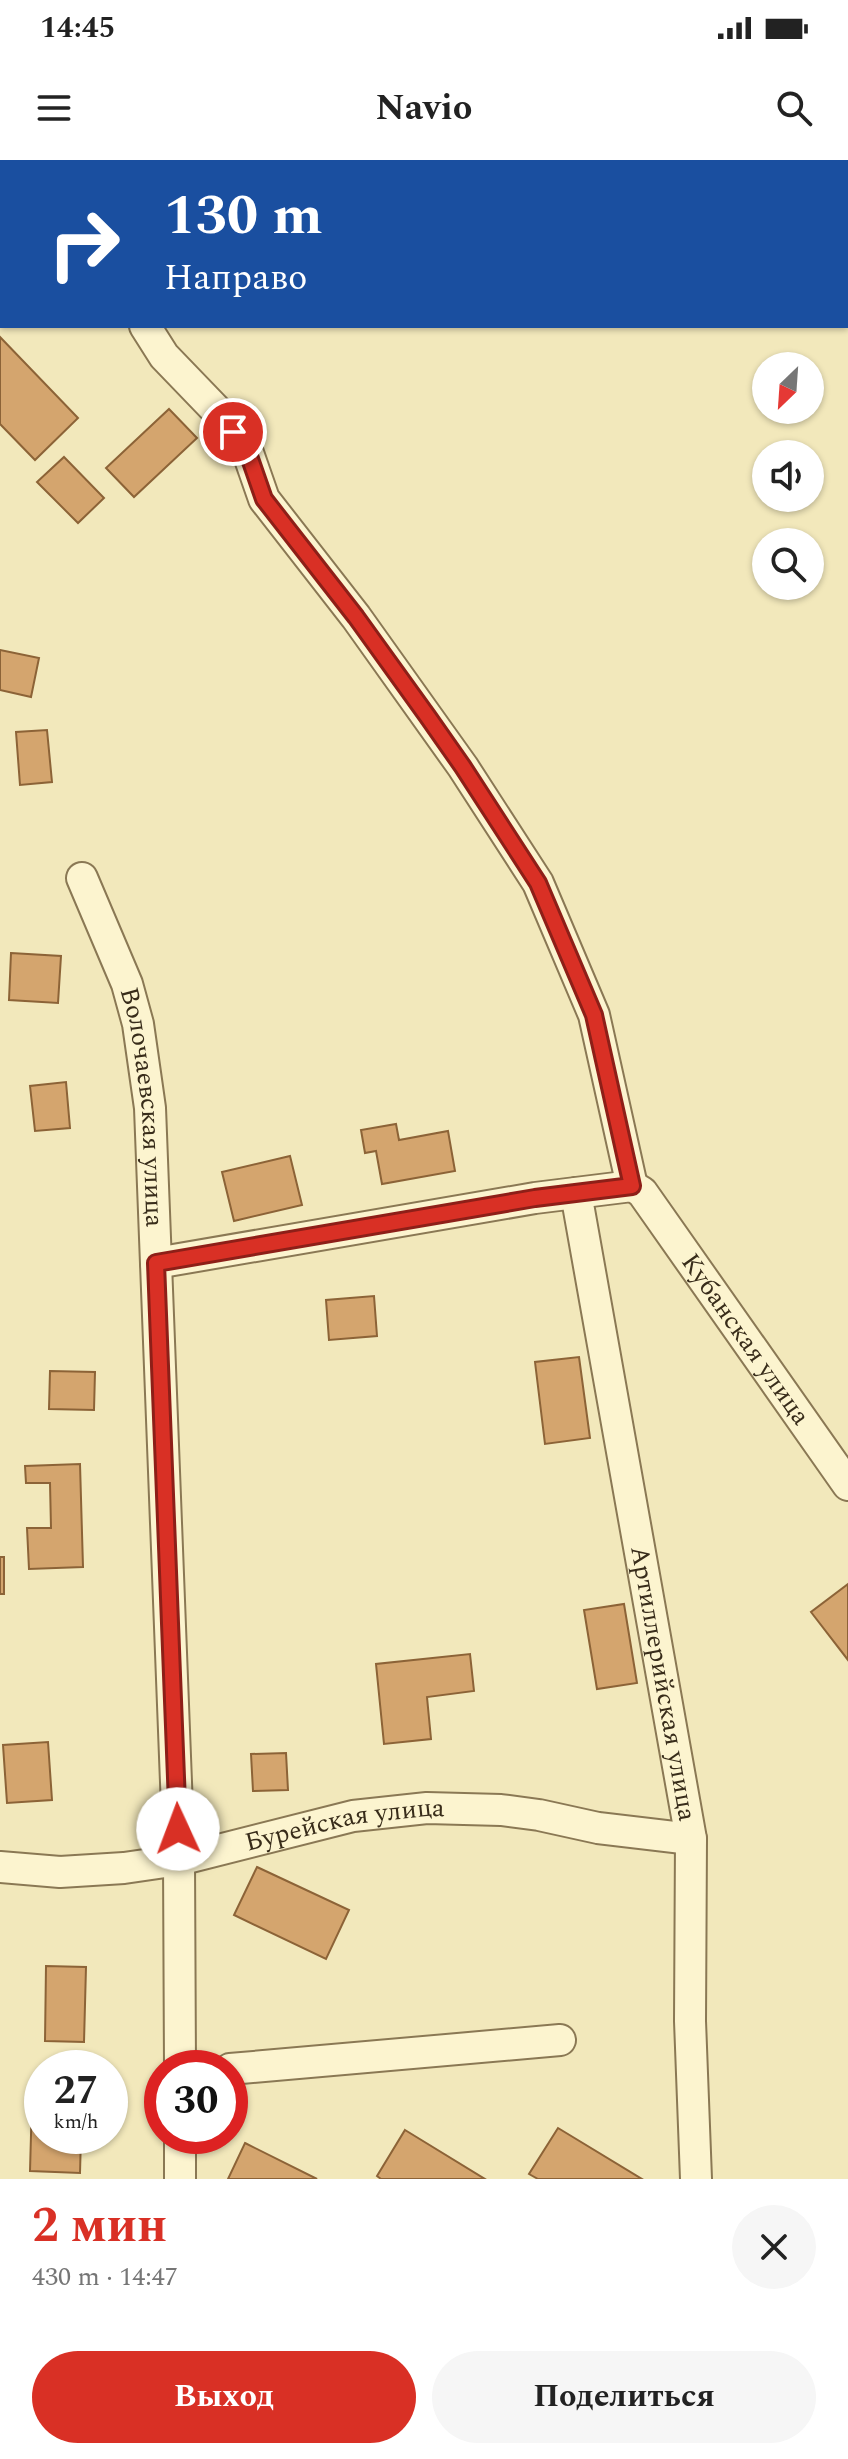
<!DOCTYPE html>
<html lang="ru">
<meta charset="utf-8">
<style>
:root{--surface:#fff;--page:#f6f6f6;--text:#222;--muted:#767676;--accent:#d93025}
body{margin:0;font-family:Spectral,serif;background:var(--page);color:var(--text);height:100vh;display:flex;flex-direction:column;font-size:30px;white-space:nowrap}
*{box-sizing:border-box;margin:0}
p{font-size:26px;color:var(--muted)}
.icon{flex:none;width:44px;height:44px;fill:none;stroke:currentColor;stroke-width:2;stroke-linecap:round;stroke-linejoin:round}
.map{position:relative;height:2019px;overflow:hidden}
.panel{display:flex;flex-direction:column;background:var(--surface);flex:1}
.panel>*{flex:none}
.top-card{position:absolute;left:0px;top:0px;width:848px;height:168px;box-shadow:0 2px 6px #0004;background:#1a4fa0;color:#fff;overflow:hidden}
.needle{width:52px;rotate:205deg}
.controls{position:absolute;left:752px;top:192px;display:grid;gap:16px}
.controls a{display:grid;place-items:center;width:72px;height:72px;border-radius:50%;background:var(--surface);box-shadow:0 2px 6px #0004;font-size:40px}
.speed{position:absolute;left:24px;top:1890px;display:flex;gap:16px;font-size:40px;font-weight:700;text-align:center}
.speed>*{display:grid;place-content:center;width:104px;height:104px;border-radius:50%;background:var(--surface);box-shadow:0 2px 6px #0004;line-height:1}
.speed small{font-size:20px;font-weight:400}
.speed .limit{border:12px solid #d22;background:#fff;color:#111}
.pin{position:absolute;display:grid;place-items:center;width:68px;height:68px;color:#fff;margin:-34px;border:4px solid #fff;border-radius:50%;box-shadow:0 2px 8px #0007}
.me{position:absolute;width:88px;margin:-44px;rotate:358deg;stroke-linejoin:round;filter:drop-shadow(0 0 6px #0008)}
.turn{display:flex;align-items:center;gap:28px;height:168px;padding:0 32px;font-size:36px}
.turn .icon{width:104px;height:104px;stroke-width:2.5}
.turn b{display:block;font-size:56px;line-height:68px}
.round{display:grid;place-items:center;flex:none;width:84px;height:84px;border-radius:42px;background:var(--page)}
.headline{display:flex;align-items:center;justify-content:space-between;height:136px;padding:0 32px}
h1{font-size:48px;font-weight:700;line-height:60px;color:var(--accent)}
.cta{display:flex;gap:16px;margin-top:auto;padding:16px 32px}
.cta a{flex:1;height:92px;border-radius:48px;background:var(--accent);color:#fff;font-size:32px;font-weight:700;line-height:92px;text-align:center}
.cta a+a{background:var(--page);color:var(--text)}
.status{display:flex;justify-content:space-between;align-items:center;height:56px;padding:0 40px;background:var(--surface);direction:ltr}
.status svg{height:22px;fill:currentColor}
header{display:flex;justify-content:space-between;align-items:center;height:104px;padding:0 32px;background:var(--surface);font-size:36px;font-weight:700}
.map>svg:first-child{display:block}
</style>
<div class="status"><b>14:45</b><svg viewBox="0 0 49 12"><path d="M0 12V9h3v3zM5 12V6h3v6zM10 12V3h3v9zM15 12V0h3v12zM26 1h20v11H26zM47 4h2v5h-2z"/></svg></div>
<header><svg class="icon" aria-label="menu" viewBox="0 0 24 24"><path d="M4 6h16M4 12h16M4 18h16"/></svg>Navio<svg class="icon" aria-label="search" viewBox="0 0 24 24"><circle cx="10" cy="10" r="6"/><path d="M15 15l6 6"/></svg></header>
<div class="map">
<svg width="848" height="2019" viewBox="0 0 848 2019">
<rect width="100%" height="100%" fill="#f2e8bb"/>
<g fill="#d4a56e" stroke="#8c6337" stroke-width="2">
<polygon points="0,177 78,258 35,300 0,264"/>
<polygon points="169,249 197,278 134,337 106,308"/>
<polygon points="64,297 104,338 78,363 37,322"/>
<polygon points="0,490 39,498 31,537 0,530"/>
<polygon points="47,570 52,622 20,625 16,572"/>
<polygon points="11,793 61,796 58,843 9,840"/>
<polygon points="66,922 70,968 35,971 30,926"/>
<polygon points="396,964 399,980 448,971 455,1011 382,1024 376,991 365,993 361,970"/>
<polygon points="290,996 302,1045 234,1061 222,1012"/>
<polygon points="374,1136 377,1176 329,1180 326,1140"/>
<polygon points="579,1197 590,1278 545,1284 535,1202"/>
<polygon points="50,1211 95,1212 94,1250 49,1249"/>
<polygon points="80,1304 83,1407 29,1409 27,1368 51,1368 50,1323 26,1323 25,1306"/>
<rect x="0" y="1397" width="4" height="37"/>
<polygon points="848,1424 848,1500 811,1452"/>
<polygon points="624,1444 637,1523 597,1529 584,1450"/>
<polygon points="470,1494 474,1531 427,1537 431,1579 384,1584 376,1504"/>
<polygon points="48,1582 52,1640 7,1643 3,1585"/>
<polygon points="286,1593 288,1630 253,1631 251,1594"/>
<polygon points="257,1707 349,1750 326,1799 234,1755"/>
<polygon points="46,1806 86,1807 84,1882 45,1881"/>
<polygon points="32,1939 42,1940 42,1976 81,1976 80,2013 30,2011"/>
<polygon points="558,1968 642,2019 538,2019 529,2014"/>
<polygon points="405,1970 485,2019 381,2019 377,2016"/>
<polygon points="245,1983 317,2019 228,2019"/>
</g>
<g fill="none" stroke-linecap="round" stroke-linejoin="round">
<g stroke="#8a7854" stroke-width="34">
<g id="minor">
<polyline points="93,0 94,2"/>
<polyline points="145,166 164,196 217,251 248,293 264,339 356,457 463,607 538,723 594,855 632,1026"/>
<path id="s1" d="M82 718 127 824 138 864 150 948 179 1700 180 1908"/>
<path id="s2" d="M576 1033 691 1679 690 1861 696 2019"/>
<path id="s3" d="M156 1103 535 1038 632 1026 642 1032 848 1325"/>
<path id="s4" d="M0 1707 60 1712 124 1708 179 1700 353 1656 427 1648 501 1650 539 1655 598 1668 691 1679"/>
<polyline points="230,1909 560,1880"/>
<polyline points="180,2019 180,1976"/>
</g>
</g>
<use href="#minor" stroke="#fcf4cf" stroke-width="30"/>
</g>
<g fill="none" stroke-linecap="round" stroke-linejoin="round">
<g stroke="#8d1f18" stroke-width="20">
<polyline id="route" points="178,1669 156,1103 535,1038 632,1026 594,855 538,723 463,607 428,557 356,457 264,339 248,293 233,272"/>
</g>
<use href="#route" stroke="#d93025" stroke-width="14"/>
</g>
<g text-anchor="middle" dominant-baseline="central" stroke-width="6" stroke-linejoin="round" paint-order="stroke">
<g font-size="26" fill="#382c1a" stroke="#f8f1cc">
<text stroke="none"><textPath href="#s1" startOffset="240">Волочаевская улица</textPath></text>
<text stroke="none"><textPath href="#s3" startOffset="674">Кубанская улица</textPath></text>
<text stroke="none"><textPath href="#s2" startOffset="498">Артиллерийская улица</textPath></text>
<text stroke="none"><textPath href="#s4" startOffset="350">Бурейская улица</textPath></text>
</g>
</g>
</svg>
<div class="controls">
<a><svg class="needle" viewBox="-14 -14 28 28"><path d="M0-13l5 13h-10z" fill="#e53935"/><path d="M0 13l5-13h-10z" fill="#767676"/></svg></a>
<a><svg class="icon" aria-label="sound" viewBox="0 0 24 24"><path d="M4 9h4l5-4v14l-5-4H4zM17 9q2 3 0 6"/></svg></a>
<a><svg class="icon" aria-label="search" viewBox="0 0 24 24"><circle cx="10" cy="10" r="6"/><path d="M15 15l6 6"/></svg></a>
</div>
<div class="speed"><div>27<small>km/h</small></div><div class="limit">30</div></div>
<div class="pin" style="left:233px;top:272px;background:#d93025"><svg class="icon" aria-label="arrive" viewBox="0 0 24 24"><path d="M6 21V4h12l-3 4 3 4H6"/></svg></div>
<svg class="me" style="left:178px;top:1669px" viewBox="-20 -20 40 40"><circle r="19" fill="#fff"/><path d="M0-13L10 11 0 6-10 11z" fill="#d93025"/></svg>
<div class="top-card">
<div class="turn"><svg class="icon" aria-label="right" viewBox="0 0 24 24"><path d="M7 20v-9h11M14 6l5 5-5 5"/></svg><div><b>130 m</b>Направо</div></div>
</div>
</div>
<section class="panel">
<div class="headline"><div><h1>2 мин</h1><p>430 m · 14:47</p></div><a class="round"><svg class="icon" aria-label="close" viewBox="0 0 24 24"><path d="M6 6l12 12M18 6L6 18"/></svg></a></div>
<div class="cta"><a>Выход</a><a>Поделиться</a></div>
</section>
